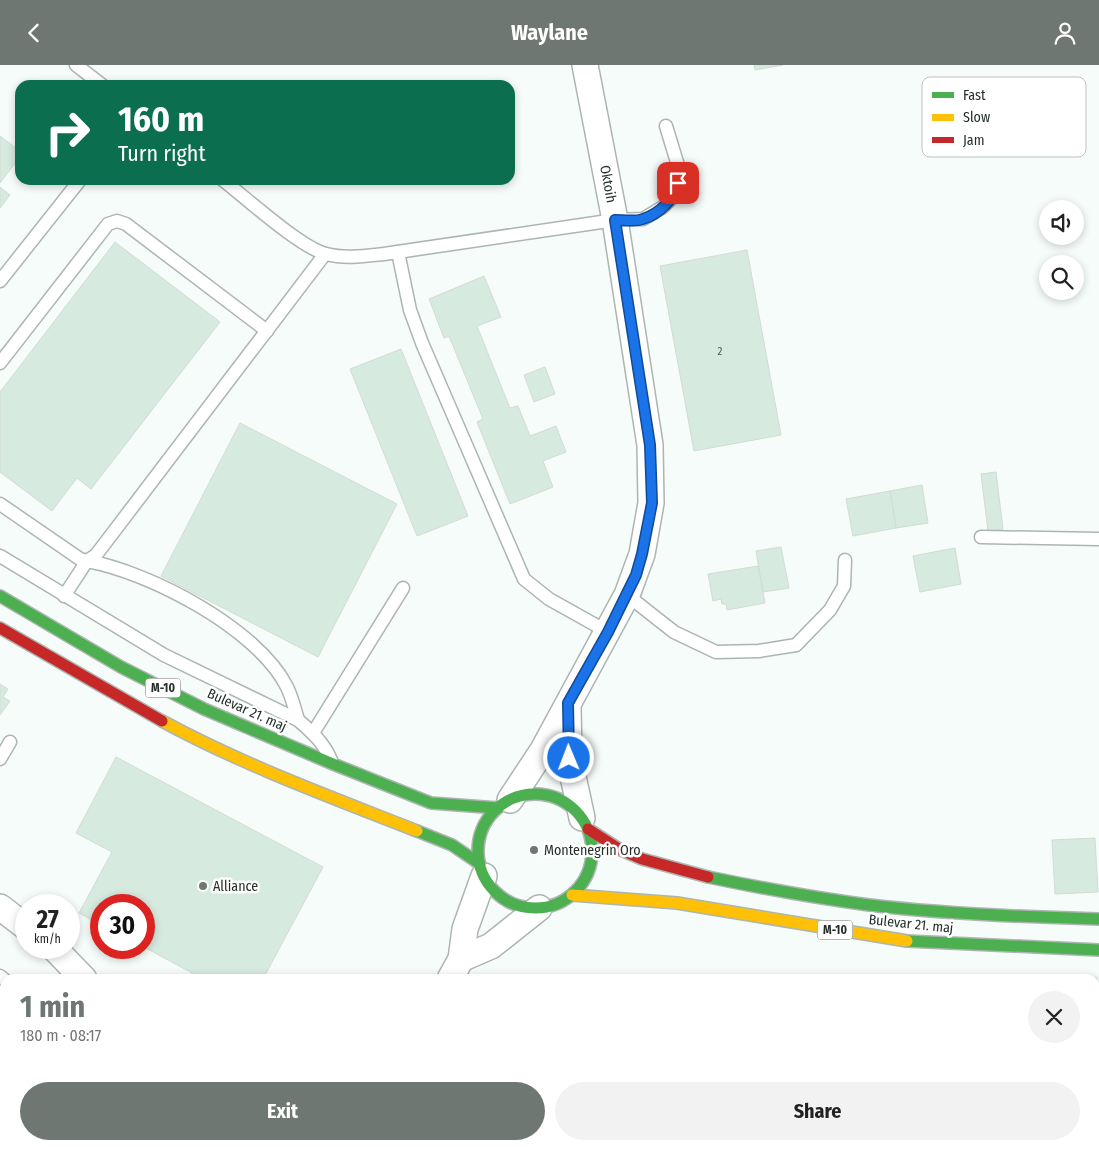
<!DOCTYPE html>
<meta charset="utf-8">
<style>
:root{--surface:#fff;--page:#f2f2f2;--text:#222;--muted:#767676;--accent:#6e7772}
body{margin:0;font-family:"Fira Sans Condensed",sans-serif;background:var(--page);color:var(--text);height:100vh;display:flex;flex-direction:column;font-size:19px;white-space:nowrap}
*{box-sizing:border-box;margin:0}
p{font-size:16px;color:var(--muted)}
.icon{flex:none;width:28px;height:28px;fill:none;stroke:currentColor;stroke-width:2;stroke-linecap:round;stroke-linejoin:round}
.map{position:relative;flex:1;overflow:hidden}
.details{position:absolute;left:0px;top:909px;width:1100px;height:176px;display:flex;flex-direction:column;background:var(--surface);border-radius:15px 15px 0 0;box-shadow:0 2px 8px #0003}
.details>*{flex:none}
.top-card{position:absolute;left:15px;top:15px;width:500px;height:105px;border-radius:15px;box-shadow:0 2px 8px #0003;background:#0b6e4f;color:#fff;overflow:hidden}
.buttons{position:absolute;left:1039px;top:135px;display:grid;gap:10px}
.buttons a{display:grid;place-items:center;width:45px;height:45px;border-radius:50%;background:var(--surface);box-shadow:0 2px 8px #0003;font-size:25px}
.speed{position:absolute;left:15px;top:829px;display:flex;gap:10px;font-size:25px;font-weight:700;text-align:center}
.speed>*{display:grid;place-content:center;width:65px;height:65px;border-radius:50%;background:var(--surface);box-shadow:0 2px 8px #0003;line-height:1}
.speed small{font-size:12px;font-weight:400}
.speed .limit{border:8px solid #d22;background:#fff;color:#111}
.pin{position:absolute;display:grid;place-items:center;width:42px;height:42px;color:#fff;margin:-21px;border-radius:10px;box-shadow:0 2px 8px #0006}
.me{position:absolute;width:55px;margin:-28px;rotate:359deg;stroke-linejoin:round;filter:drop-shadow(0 0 4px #0008)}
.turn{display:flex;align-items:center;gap:18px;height:105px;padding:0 20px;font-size:22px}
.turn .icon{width:65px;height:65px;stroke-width:2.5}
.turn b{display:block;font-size:35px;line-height:42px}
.round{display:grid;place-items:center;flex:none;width:52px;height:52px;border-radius:26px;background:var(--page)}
.overview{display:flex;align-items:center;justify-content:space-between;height:85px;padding:0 20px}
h1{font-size:30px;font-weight:700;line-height:38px;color:var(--accent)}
.action{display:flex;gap:10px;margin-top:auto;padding:10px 20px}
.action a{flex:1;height:58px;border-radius:30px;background:var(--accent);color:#fff;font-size:20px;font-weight:700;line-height:58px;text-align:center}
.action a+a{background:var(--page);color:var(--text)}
header{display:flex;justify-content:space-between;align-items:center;height:65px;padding:0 20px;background:var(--accent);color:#fff;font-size:22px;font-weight:700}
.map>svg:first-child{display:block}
</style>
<header><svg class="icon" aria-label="back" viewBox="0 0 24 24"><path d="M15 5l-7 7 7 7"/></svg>Waylane<svg class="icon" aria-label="person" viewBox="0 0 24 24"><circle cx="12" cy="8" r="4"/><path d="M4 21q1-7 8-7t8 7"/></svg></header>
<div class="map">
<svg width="1099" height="1084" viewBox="0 0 1099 1084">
<rect width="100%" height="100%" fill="#f6fcf9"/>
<g fill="#d6eae0" stroke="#d3dbd6">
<polygon points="754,0 783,0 755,5"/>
<polygon points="0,71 20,86 20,92 0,118"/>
<polygon points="0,122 10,130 0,143"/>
<polygon points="115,177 220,257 91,424 77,413 52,446 0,407 0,327"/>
<polygon points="747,185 781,370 694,386 660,201"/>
<polygon points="484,211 501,252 477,261 510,343 518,341 530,371 556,361 566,387 543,396 553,422 510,439 477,357 483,354 449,271 444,273 429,234"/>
<polygon points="401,284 468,451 417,471 350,304"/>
<polygon points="545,302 555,329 534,337 524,310"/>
<polygon points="240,358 397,439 318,592 161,511"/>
<polygon points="996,407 1003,464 988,466 981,409"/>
<polygon points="922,420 928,458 896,463 890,426"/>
<polygon points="890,426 896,463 853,471 846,434"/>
<polygon points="781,482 789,523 763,527 756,486"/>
<polygon points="955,483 961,519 920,527 913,491"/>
<polygon points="758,501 765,538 727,545 726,539 722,539 721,534 713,536 708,509"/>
<polygon points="0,619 8,624 3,632 10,636 0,650"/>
<polygon points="116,692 323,802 263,914 189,914 192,908 144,882 144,840 101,840 101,860 79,848 112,787 76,768"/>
<polygon points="1095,773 1098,827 1055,829 1052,775"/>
</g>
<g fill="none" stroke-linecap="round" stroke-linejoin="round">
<g stroke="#adb5b1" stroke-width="15">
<g id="lane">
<polyline points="76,0 102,20"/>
<path d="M223 115C247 134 300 182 326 189 345 194 365 191 384 189L615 155 643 154 663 142 677 128 680 107 666 61"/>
<polyline points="398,187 410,245 422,278 524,514 549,534 608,567"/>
<polyline points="0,216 80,115"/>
<polyline points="0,298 108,159 117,156 126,159 267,266"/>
<polyline points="0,439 80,494 87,496 96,490 325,189"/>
<polyline points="981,472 1099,474"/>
<path d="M0 491 164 590 298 655C312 667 324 678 331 695"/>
<polyline points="627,530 674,567 716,587 759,586 796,580 830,545 844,521 845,495"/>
<path d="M64 531 87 496C150 507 258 564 287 622 292 632 295 645 298 655"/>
<polyline points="313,668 403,523"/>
<polyline points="0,694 10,677"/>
<polyline points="0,911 5,915"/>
</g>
</g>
<g stroke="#adb5b1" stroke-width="28">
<g id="street">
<polyline points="568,641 569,693 582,753"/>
<polyline points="510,735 543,685 627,530 642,489 651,438 650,380 615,155 585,0"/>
<polyline points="0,842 26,862"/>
<polyline points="53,882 84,914"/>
<polyline points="461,894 491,881 539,843"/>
<polyline points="450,914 461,894 465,864 484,811"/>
<polyline points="0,1005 5,1004"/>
<polyline points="409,1084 409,1080"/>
</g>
</g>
<g stroke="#adb5b1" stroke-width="14">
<g id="fast">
<polyline points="0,531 121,602 204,644 333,699 431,738 498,743"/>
<circle cx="535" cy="786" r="57"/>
<polyline points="417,766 452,780 480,799"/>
<path d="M708 812C761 823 815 833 869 840 945 849 1022 852 1099 854"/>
<polyline points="907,876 1099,885"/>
</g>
</g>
<g stroke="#adb5b1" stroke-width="14">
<g id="slow">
<path d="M162 656C243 700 331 732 417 766"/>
<polyline points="572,830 677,838 907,876"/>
</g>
</g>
<g stroke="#adb5b1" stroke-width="14">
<g id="jam">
<polyline points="0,563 162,656"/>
<polyline points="588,764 619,784 642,794 708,812"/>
</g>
</g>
<polyline stroke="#e4e7e5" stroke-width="3" stroke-dasharray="2.5 2.5" stroke-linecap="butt" points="910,914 949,912 1099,913"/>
<use href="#lane" stroke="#fefffe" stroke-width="12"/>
<use href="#street" stroke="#fefffe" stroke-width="25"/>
<use href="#fast" stroke="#4caf50" stroke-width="11"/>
<use href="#slow" stroke="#ffc107" stroke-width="11"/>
<use href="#jam" stroke="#c62828" stroke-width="11"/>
</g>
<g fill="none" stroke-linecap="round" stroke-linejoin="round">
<g stroke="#114b97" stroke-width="12">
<path id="route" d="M569 693 568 638 608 567 636 510 642 489 652 438 650 380 615 155C623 155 635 157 643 154 659 149 676 133 678 118"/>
</g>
<use href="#route" stroke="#1a73e8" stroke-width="9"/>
</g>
<g fill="#6e7772" stroke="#fff" stroke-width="2">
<circle cx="534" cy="785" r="5"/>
<circle cx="203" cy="821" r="5"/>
</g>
<g text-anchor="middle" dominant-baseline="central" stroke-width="5" stroke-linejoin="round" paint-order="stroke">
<g font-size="11" fill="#505e57">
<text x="720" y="286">2</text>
</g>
<g fill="#fff" stroke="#666d69" stroke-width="1">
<rect x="145.5" y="613.5" width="35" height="19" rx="4"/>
<rect x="817.5" y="855.5" width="35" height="19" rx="4"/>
</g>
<g font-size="12" font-weight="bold" fill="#242f29">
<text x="163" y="623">M-10</text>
<text x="835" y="865">M-10</text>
</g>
<g font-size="14" fill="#242f29" stroke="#fff">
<text transform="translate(608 119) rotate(79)">Oktoih</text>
<text transform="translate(247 645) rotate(24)">Bulevar 21. maj</text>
<text transform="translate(911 859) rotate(6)">Bulevar 21. maj</text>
</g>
<g font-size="14" fill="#242f29" stroke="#fff" text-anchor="start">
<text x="544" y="785">Montenegrin Oro</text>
<text x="213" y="821">Alliance</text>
</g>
</g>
<rect x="922" y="12" width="164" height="80" rx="8" fill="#fff" stroke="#bdc1bf" stroke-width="1"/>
<rect x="932" y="27" width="22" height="6" fill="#4caf50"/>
<rect x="932" y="49" width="22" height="7" fill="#ffc107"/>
<rect x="932" y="72" width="22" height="6" fill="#c62828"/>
<g font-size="14" fill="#242f29">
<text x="963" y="35">Fast</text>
<text x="963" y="57">Slow</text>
<text x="963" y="80">Jam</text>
</g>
</svg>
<div class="buttons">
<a><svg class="icon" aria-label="sound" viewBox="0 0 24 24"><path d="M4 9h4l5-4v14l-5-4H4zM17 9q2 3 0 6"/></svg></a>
<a><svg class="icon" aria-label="search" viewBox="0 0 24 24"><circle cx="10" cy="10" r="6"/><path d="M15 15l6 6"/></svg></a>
</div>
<div class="speed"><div>27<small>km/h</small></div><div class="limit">30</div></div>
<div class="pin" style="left:678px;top:118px;background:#d93025"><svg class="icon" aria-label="arrive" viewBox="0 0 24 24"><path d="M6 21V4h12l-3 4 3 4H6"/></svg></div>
<svg class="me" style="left:569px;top:693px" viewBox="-20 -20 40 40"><circle r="17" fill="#1a73e8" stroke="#fff" stroke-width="3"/><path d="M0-11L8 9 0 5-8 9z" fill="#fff"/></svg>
<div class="top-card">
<div class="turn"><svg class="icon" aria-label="right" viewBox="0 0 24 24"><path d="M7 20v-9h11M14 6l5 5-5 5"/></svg><div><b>160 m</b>Turn right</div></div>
</div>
<section class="details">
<div class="overview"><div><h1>1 min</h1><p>180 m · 08:17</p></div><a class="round"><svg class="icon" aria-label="close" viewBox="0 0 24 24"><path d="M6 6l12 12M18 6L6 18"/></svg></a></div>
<div class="action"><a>Exit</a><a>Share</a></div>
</section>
</div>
